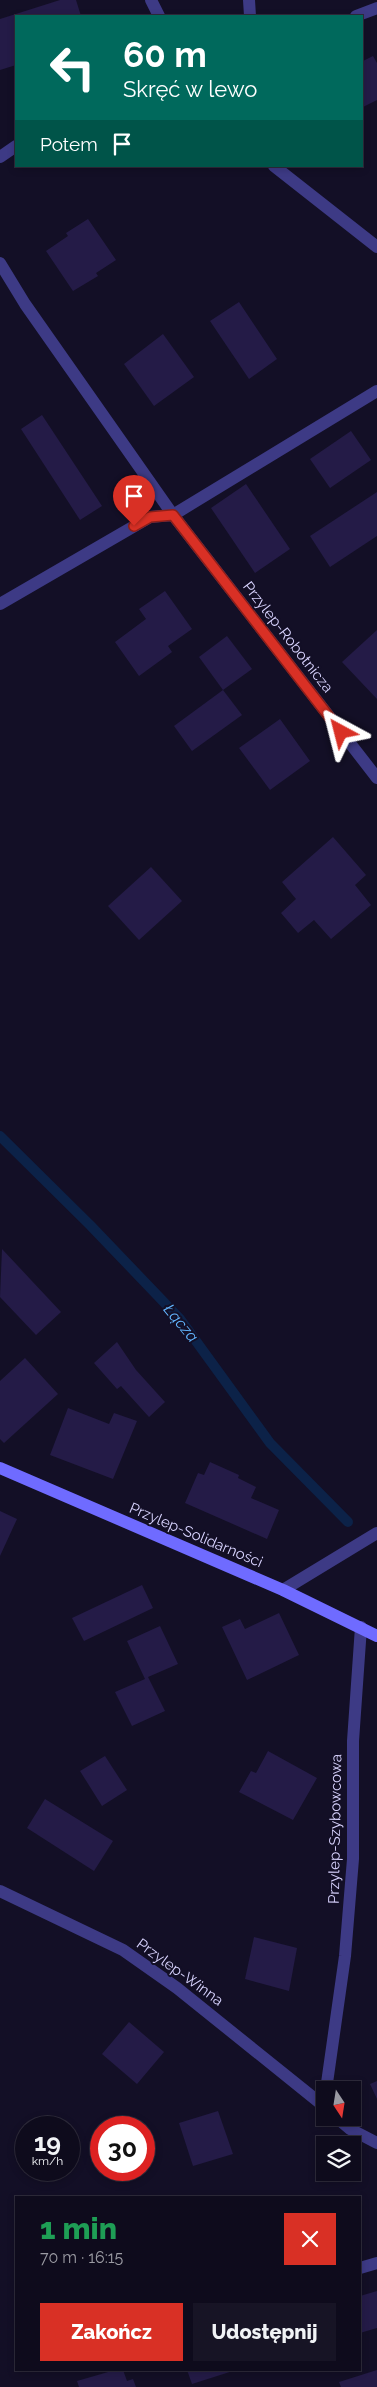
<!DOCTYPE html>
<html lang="pl">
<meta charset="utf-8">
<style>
:root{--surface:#0e0b1c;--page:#171425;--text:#f1f3f6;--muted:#9b9ba3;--line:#2e2b3b;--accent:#d93025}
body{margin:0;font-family:Raleway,sans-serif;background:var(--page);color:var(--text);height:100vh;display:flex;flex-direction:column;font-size:19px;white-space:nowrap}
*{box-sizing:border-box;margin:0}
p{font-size:16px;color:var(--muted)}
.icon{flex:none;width:28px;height:28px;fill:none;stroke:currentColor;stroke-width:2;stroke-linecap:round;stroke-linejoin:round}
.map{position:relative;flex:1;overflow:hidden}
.panel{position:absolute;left:15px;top:2196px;width:346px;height:175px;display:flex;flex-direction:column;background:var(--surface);border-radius:0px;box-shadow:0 2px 8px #0003,0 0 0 1px var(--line)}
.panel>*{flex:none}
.hud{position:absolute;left:15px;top:15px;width:348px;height:152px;border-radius:0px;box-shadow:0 2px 8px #0003,0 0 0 1px var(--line);background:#00695c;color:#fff;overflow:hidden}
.needle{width:32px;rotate:168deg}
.controls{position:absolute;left:316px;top:2081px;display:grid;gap:10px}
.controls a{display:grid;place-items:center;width:45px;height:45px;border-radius:0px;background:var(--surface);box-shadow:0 2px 8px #0003,0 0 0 1px var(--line);font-size:25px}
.speed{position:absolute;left:15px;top:2116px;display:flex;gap:10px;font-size:25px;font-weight:700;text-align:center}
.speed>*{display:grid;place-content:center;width:65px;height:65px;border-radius:50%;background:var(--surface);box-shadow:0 2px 8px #0003,0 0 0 1px var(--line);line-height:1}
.speed small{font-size:12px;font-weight:400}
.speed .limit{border:8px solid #d22;background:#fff;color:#111}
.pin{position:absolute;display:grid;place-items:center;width:42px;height:42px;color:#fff;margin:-51px -21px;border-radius:50% 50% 50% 0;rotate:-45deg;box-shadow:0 0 5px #0007}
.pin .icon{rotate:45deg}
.me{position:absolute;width:55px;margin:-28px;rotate:322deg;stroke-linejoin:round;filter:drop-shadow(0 0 4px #0008)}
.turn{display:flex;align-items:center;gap:18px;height:105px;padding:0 25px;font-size:22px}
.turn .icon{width:65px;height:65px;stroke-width:2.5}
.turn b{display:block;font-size:35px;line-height:42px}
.then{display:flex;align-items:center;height:48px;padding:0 25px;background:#0003;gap:10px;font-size:19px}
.round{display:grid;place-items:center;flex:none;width:52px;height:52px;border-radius:0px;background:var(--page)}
.overview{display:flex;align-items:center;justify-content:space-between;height:85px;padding:0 25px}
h1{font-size:30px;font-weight:800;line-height:38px;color:#1e9e55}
.primary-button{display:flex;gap:10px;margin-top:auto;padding:10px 25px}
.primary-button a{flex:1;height:58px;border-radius:0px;background:var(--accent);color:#fff;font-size:20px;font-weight:800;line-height:58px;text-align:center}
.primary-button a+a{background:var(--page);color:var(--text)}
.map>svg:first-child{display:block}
</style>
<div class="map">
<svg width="377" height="2387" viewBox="0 0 377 2387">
<rect width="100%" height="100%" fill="#130f26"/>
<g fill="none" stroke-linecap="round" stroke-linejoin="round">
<polyline stroke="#0c2248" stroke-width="10" points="0,1136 90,1225 180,1319 270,1443 348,1522"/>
</g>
<g fill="#241b47">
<polygon points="60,0 76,0 81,16 16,16 16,65 0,70 0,19"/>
<polygon points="373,56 377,63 377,100 361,108 361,62"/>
<polygon points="88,219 116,260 96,273 98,276 73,291 46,251 68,236 66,233"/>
<polygon points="239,302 277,359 249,379 210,321"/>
<polygon points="163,334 194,377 154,406 124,364"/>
<polygon points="42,415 102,506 80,520 21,429"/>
<polygon points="351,431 371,460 330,488 310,459"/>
<polygon points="246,484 290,549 255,573 211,508"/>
<polygon points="377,492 377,536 330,567 310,536"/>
<polygon points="165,591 192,629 168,646 172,652 139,676 115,642 146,619 139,609"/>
<polygon points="377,630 377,699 342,662"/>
<polygon points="227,636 252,669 223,690 199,657"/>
<polygon points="223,690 242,715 192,751 174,726"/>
<polygon points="280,719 310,761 270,790 239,748"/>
<polygon points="333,837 366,875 355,885 371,905 331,939 314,920 298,933 281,913 296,899 282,882"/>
<polygon points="151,867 182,901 139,940 108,906"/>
<polygon points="2,1249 61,1312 36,1335 0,1297"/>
<polygon points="117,1342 136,1370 165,1402 149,1417 121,1386 117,1389 94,1363"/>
<polygon points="25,1358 58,1394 4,1443 0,1439 0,1381"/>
<polygon points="68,1408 109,1424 114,1413 137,1421 113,1479 50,1455"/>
<polygon points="210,1462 239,1475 238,1478 256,1487 251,1498 279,1510 267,1539 185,1503 198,1473 204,1475"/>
<polygon points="0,1511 17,1519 0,1556"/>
<polygon points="142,1585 153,1608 84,1641 72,1618"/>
<polygon points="279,1613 299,1655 247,1680 222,1627 240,1619 245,1629"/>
<polygon points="160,1626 178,1664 148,1677 165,1711 132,1726 115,1692 145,1679 127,1641"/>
<polygon points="268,1751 317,1778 293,1820 239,1792 251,1771 256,1773"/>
<polygon points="105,1756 127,1790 102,1806 80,1771"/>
<polygon points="45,1799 113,1841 94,1871 27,1828"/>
<polygon points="254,1937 297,1948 289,1991 245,1979"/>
<polygon points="129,2022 164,2052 137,2084 102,2054"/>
<polygon points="377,2081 377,2099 370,2084"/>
<polygon points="218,2111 233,2154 193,2166 179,2123"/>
<polygon points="377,2291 377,2328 360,2333 360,2296"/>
<polygon points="115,2370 123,2370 127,2381 133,2379 136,2387 79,2387 77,2381"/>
<polygon points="187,2370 236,2370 192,2384"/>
<polygon points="377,2370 377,2387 341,2387 339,2382"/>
</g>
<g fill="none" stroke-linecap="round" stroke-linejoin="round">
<polyline stroke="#3d3a85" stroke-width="12" points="173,515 377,391"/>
<g stroke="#3d3a85" stroke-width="12">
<polyline points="151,0 159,16"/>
<polyline points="249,0 250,16"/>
<polyline points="356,16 377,8"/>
<polyline points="0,157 16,146"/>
<polyline points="274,166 377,247"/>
<polyline points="0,263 25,304 173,515 377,778"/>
<polyline points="0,604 150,517 173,515"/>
<polyline points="283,1590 377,1533"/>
<polyline points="0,1891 123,1950 177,1988 325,2107"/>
<polyline points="326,2090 345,1956 353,1859 353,1741 361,1627"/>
<polyline points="337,2118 350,2129 377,2143"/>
<polyline points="360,2268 377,2263"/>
</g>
<polyline stroke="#6f6bff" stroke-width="12" points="0,1468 283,1590 377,1636"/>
</g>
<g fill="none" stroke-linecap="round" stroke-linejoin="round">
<g stroke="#8d1f18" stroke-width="12">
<polyline id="route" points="134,526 150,517 173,515 341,732"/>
</g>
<use href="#route" stroke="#d93025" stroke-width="9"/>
</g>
<g text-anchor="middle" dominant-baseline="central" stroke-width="4" stroke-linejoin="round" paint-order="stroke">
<g font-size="15" fill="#d9d4ff" stroke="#130f26">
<text transform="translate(288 637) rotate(52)">Przylep-Robotnicza</text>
<text transform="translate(196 1535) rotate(23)">Przylep-Solidarności</text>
<text transform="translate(335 1829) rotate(-89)">Przylep-Szybowcowa</text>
<text transform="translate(180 1972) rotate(36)">Przylep-Winna</text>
</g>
<g font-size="16" font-style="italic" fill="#62b6ff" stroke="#130f26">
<text transform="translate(181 1323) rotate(50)">Łącza</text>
</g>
</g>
</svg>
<div class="controls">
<a><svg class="needle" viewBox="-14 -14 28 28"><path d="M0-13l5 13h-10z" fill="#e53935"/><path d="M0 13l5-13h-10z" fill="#9b9ba3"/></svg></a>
<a><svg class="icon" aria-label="layers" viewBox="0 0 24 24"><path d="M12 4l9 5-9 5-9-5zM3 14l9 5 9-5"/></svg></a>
</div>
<div class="speed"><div>19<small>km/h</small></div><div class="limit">30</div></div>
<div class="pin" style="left:134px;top:526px;background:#d93025"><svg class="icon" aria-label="arrive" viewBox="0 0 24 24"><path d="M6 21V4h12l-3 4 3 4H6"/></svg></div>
<svg class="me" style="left:341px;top:732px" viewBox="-20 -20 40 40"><path d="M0-17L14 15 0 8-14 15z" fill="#d93025" stroke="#fff" stroke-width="4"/></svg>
<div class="hud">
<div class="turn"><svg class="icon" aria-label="left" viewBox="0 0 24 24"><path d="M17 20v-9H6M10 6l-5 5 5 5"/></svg><div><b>60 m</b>Skręć w lewo</div></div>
<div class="then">Potem<svg class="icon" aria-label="arrive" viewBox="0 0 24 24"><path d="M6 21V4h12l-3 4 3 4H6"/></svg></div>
</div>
<section class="panel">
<div class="overview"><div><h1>1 min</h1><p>70 m · 16:15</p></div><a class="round" style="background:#d93025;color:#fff"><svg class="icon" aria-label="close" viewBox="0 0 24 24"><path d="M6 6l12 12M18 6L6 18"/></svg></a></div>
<div class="primary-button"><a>Zakończ</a><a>Udostępnij</a></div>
</section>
</div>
